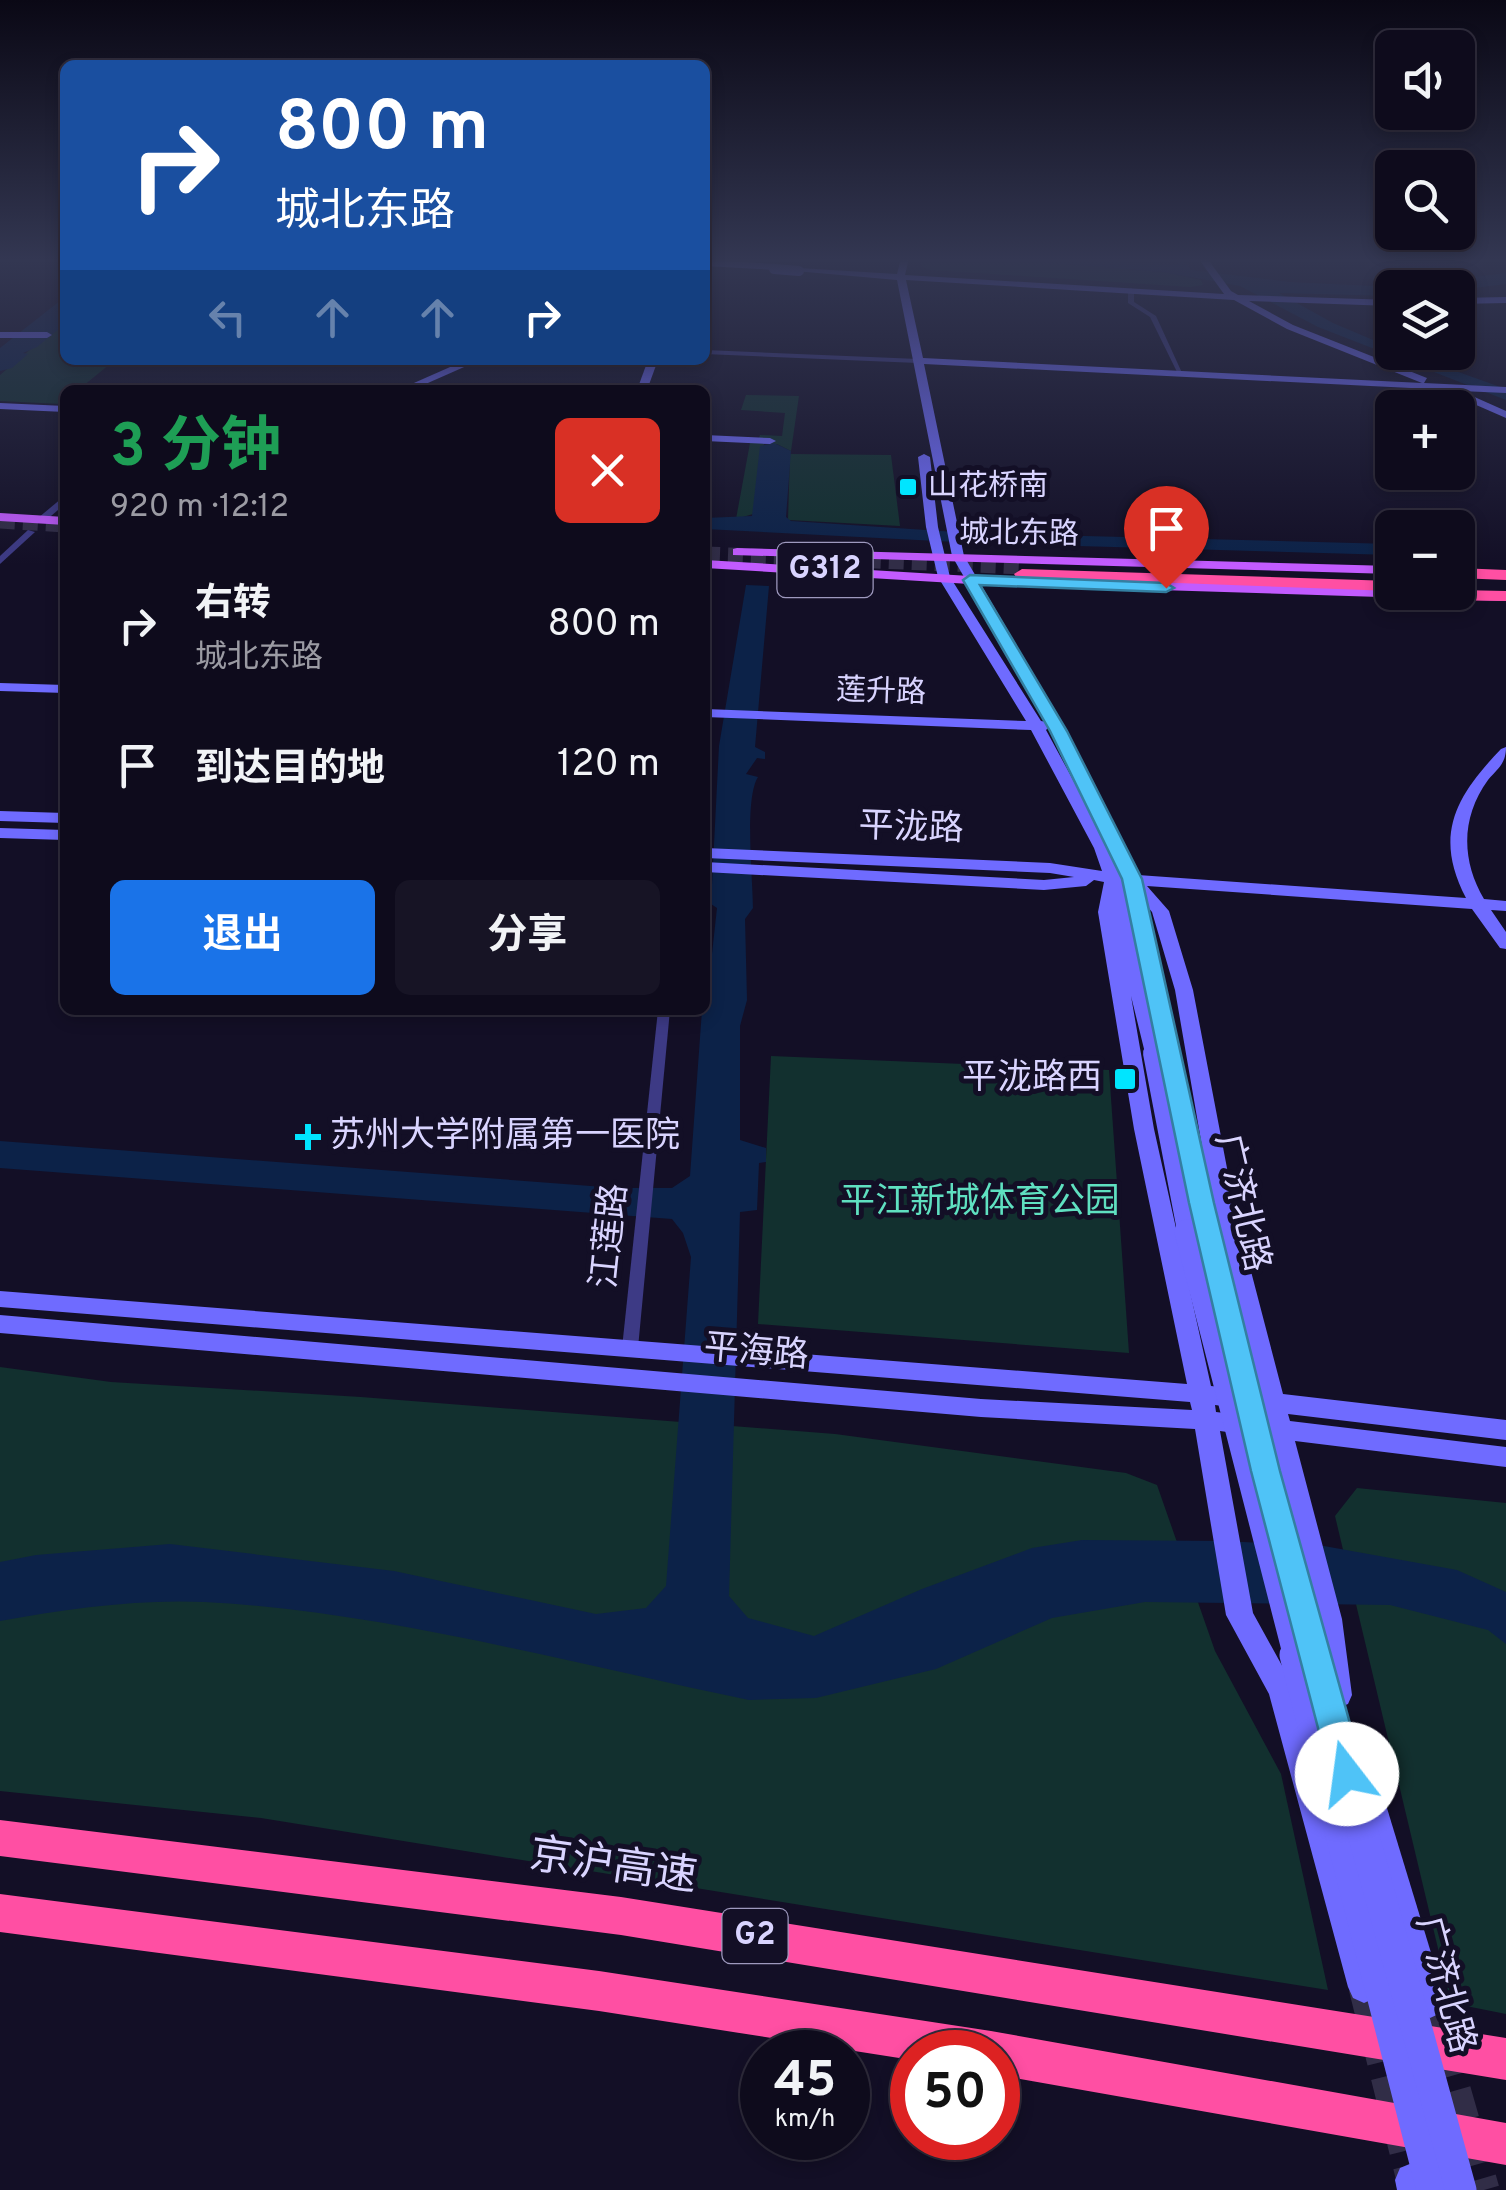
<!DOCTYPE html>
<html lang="zh">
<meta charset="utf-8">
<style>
:root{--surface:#0e0b1c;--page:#171425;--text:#f1f3f6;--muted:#9b9ba3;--line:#2e2b3b;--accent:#1a73e8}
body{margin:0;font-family:Overpass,"Noto Sans SC",sans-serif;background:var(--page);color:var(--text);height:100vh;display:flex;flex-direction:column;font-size:38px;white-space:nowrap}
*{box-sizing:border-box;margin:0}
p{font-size:32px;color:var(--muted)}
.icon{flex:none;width:55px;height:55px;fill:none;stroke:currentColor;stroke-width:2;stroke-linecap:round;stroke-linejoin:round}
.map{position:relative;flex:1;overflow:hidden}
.sheet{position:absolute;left:60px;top:385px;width:650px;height:630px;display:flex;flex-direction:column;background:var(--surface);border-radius:15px;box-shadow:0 5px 15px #0003,0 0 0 2px var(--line)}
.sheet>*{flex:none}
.hud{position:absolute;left:60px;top:60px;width:650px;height:305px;border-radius:15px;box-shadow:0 5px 15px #0003,0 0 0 2px var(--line);background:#1a4fa0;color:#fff;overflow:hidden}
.tools{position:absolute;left:1375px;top:30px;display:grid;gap:20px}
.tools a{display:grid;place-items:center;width:100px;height:100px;border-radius:15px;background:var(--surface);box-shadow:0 5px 15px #0003,0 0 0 2px var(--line);font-size:50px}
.speed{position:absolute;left:740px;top:2030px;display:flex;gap:20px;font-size:50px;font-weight:700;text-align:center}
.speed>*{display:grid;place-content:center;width:130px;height:130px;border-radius:50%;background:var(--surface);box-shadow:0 5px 15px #0003,0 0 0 2px var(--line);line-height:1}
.speed small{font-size:25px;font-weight:400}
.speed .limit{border:15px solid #d22;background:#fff;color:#111}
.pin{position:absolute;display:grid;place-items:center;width:85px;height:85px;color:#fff;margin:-102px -42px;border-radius:50% 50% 50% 0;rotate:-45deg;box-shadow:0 0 10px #0007}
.pin .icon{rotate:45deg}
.me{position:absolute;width:110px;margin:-55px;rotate:345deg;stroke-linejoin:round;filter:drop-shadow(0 0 8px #0008)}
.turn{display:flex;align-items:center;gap:35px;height:210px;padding:0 50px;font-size:45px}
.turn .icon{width:130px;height:130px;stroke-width:2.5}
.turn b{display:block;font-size:70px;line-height:85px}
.lanes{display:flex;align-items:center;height:95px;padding:0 50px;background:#0003;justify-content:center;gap:50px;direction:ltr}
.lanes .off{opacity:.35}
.round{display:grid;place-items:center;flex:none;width:105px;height:105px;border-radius:15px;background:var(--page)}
.summary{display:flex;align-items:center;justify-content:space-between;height:170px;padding:0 50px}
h1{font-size:60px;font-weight:700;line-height:75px;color:#1e9e55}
.cta{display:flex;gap:20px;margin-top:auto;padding:20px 50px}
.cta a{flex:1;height:115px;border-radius:15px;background:var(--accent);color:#fff;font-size:40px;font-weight:700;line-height:115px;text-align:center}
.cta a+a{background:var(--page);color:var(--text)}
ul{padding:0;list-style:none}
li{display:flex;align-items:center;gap:30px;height:140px;padding:0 50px}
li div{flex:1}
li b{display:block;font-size:38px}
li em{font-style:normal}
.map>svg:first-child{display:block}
</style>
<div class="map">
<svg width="1506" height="2190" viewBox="0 0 1506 2190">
<rect width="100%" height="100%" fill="#130f26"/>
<g fill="#12302f">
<polygon points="920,258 990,258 1163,272 1201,280 1203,285 1190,287 931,270 922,267"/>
<polygon points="65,320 65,360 115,360 78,390 65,390 65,401 61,404 0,401 0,375"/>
<polygon points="746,395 799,396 791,451 777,444 764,444 753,514 736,519 750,443 757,443 760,435 782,436 785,413 741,410"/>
<polygon points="790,454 891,455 900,526 788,520"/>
<polygon points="771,1056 1109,1070 1129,1353 758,1324"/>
<polygon points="0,1367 111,1382 361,1397 835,1434 1126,1473 1157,1485 1215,1651 1281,1774 1328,1990 261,1818 0,1791"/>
<polygon points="1357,1488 1506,1503 1506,2014 1451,2003 1335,1516"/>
</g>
<g fill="#0c2248">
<polygon points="990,258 1178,264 1175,258 1184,258 1191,270 1290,282 1393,287 1506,273 1506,284 1458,290 1392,288 1392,296 1279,293 1333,323 1392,348 1392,352 1405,353 1506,389 1506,400 1318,327 1240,286 1163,272"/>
<polygon points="65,297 65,324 37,347 23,353 28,354 12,368 0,371 0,348"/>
<polygon points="774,443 791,451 786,517 791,521 971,533 1392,544 1392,555 976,543 705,529 705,518 752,516 760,446"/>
<path d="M746 585 769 586 755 747 765 752V759L757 758 746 774 758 777C744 799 753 879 753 908L745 919 747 1000 740 1026V1140L766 1148V1162L759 1163 757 1210 740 1212 729 1596 748 1618 814 1636 922 1589 1032 1548 1082 1540 1224 1541 1324 1546 1457 1570 1506 1592V1644L1488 1630 1390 1605 1145 1602 1052 1618 936 1669 816 1698 749 1700C574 1664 381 1611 204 1602 137 1599 65 1609 0 1621V1562L36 1555 170 1544 394 1571 596 1614 646 1608 666 1586 691 1257 683 1233 672 1219 0 1168V1141L617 1188H672L690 1176 702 1010H705V965L711 963 717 908 711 904 719 746Z"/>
</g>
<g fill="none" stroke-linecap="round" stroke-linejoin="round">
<g stroke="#312d47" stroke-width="31" stroke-dasharray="31 15" stroke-linecap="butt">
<polyline points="1364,1987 1412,2180"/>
<polyline points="1430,2002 1484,2190"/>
</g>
<g stroke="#312d47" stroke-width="15" stroke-dasharray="15 8" stroke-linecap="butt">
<polyline points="0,521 65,525"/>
<polyline points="705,554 1023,567"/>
</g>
<g fill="#3d3a85" fill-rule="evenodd">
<polygon points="1131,288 1134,290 1134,302 1156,316 1183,375 1178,374 1150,317 1128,303 1128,290"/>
<polygon points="705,350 918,359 921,361 918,363 705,354"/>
<polygon points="62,498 65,498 65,504 44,522 38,522 38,518"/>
<polygon points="28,530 35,532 0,564 0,556"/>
<polygon points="658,1010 670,1010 638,1348 636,1352 630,1354 624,1352 622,1348"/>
</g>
<g fill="#6f6bff" fill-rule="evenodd">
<path d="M901 258H909L905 275 1224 294 1198 258H1207L1231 291 1238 295 1392 300V306L1249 301 1293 325 1427 378 1424 383 1506 387V393L1461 391 1506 411V418L1451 394V390L924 364 964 556 1067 731 1138 875 1466 898C1433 835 1456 796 1501 749L1506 747C1506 764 1498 768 1488 780 1461 817 1461 860 1484 899L1506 901V911L1491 910 1506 932V949L1500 948 1472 909 1147 886 1169 911 1193 990 1235 1210 1283 1394 1506 1420V1440L1288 1414 1290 1421 1506 1447V1467L1295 1441 1342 1619 1352 1695 1348 1704 1338 1708 1328 1704 1324 1695 1314 1619 1270 1438 1220 1431 1253 1613 1296 1691 1380 1987 1375 1998 1364 2003 1353 1998 1348 1987 1269 1694 1226 1615 1195 1429 981 1417 0 1333V1315L981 1399 1192 1410 1190 1402 0 1307V1291L1187 1384 1134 1129 1098 912 1104 882 1094 880 1086 886 1044 890 705 872V862L1044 880 1074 877 1050 873 705 858V848L1050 863 1102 871 1094 848 1031 730 705 717V709L1026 721 938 577 926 527 918 457 924 454 930 457 938 527 950 577 1041 721 1047 722 952 556 897 280 795 271 799 268 897 274ZM906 280 1234 300 1287 329 1422 383 923 358ZM1049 727 1051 731 1091 813 1046 730ZM1123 884H1125L1138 947ZM1147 906 1152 912 1175 990 1213 1210 1258 1391 1211 1386 1154 1129 1131 996 1146 1057 1177 1058 1180 1054ZM1215 1405 1263 1411 1265 1418 1216 1412Z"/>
<polygon points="705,260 775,264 779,267 775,270 705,266"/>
<polygon points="1506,297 1506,303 1458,304 1458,298"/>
<polygon points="0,332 47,332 52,335 47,338 0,338"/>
<polygon points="466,360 480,360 412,390 398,390"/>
<polygon points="648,360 658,360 647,390 637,390"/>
<polygon points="0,403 65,406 65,412 0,409"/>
<polygon points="705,435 770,438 776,441 770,444 705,441"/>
<polygon points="0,683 65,685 65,693 0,691"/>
<polygon points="0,811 65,813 65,823 0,821"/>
<polygon points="0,828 65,830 65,840 0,838"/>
<polygon points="1368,1781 1378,1785 1383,1795 1446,2002 1441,2013 1430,2018 1419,2013 1414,2002 1353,1795 1358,1785"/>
<polygon points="1412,2163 1424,2168 1431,2190 1397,2190 1395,2180 1400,2168"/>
</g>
<g fill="#c25bff" fill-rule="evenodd">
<polygon points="0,513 65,517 65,525 0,521"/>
<polygon points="737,548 1392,566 1392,574 733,555 733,549"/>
<polygon points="705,560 970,576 1392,589 1392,592 1506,593 1506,601 970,584 705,568"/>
</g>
<g fill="#ff4fa3" fill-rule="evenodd">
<polygon points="1458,568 1506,570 1506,580 1458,578"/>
<polygon points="1022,569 1392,581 1392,591 1016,577 1014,574"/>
<polygon points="1458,590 1506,591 1506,601 1440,600 1432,595"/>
<polygon points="0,1820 621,1897 1506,2038 1506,2080 621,1935 0,1856"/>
<polygon points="0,1894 599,1971 991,2031 1506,2123 1506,2165 998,2075 998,2052 912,2052 912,2060 599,2011 0,1932"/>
</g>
<polyline stroke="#6f6bff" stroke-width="10" points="774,269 799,271"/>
<g stroke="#6f6bff" stroke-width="20">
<polyline points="1153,1053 1188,1235"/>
<polyline points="1170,1054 1211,1235"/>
</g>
<g stroke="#6f6bff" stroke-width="25">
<polyline points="1187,1232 1296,1657"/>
<polyline points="1211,1232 1274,1509 1315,1657"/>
</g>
<g stroke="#6f6bff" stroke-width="31">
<polyline points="1295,1655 1432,2190"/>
<polyline points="1314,1655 1461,2190"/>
</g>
</g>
<linearGradient id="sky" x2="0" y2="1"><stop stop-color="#0a0815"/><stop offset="0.46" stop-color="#333752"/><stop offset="1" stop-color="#333752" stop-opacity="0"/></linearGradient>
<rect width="1506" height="565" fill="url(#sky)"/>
<polygon fill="#4fc3f7" stroke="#337fa1" stroke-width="2.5" points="970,575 1166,583 1174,588 1166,592 980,585 1067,731 1142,879 1214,1203 1280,1471 1364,1774 1359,1785 1347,1789 1335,1785 1330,1774 1251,1471 1189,1203 1122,879 1050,731 963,580"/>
<g fill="#00e5ff" stroke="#130f26" stroke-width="4">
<rect x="898" y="477" width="20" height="20" rx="5"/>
<rect x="1113" y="1067" width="24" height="24" rx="5"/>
<path d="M303 1122h10v10h10v10h-10v10h-10v-10h-10v-10h10z"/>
</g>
<g text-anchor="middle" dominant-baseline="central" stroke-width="10" stroke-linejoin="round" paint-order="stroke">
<g font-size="30" fill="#d9d4ff" stroke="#130f26" text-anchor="start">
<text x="928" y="487">山花桥南</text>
</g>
<g font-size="30" fill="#d9d4ff" stroke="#130f26">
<text transform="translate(1019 535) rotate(1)">城北东路</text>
<text transform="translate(881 693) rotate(2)">莲升路</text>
</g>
<g fill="#130f26" stroke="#9e99be" stroke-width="2.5">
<rect x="777.5" y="543" width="95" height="54" rx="8"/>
<rect x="722.5" y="1909" width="65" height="54" rx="8"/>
</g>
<g font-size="32" font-weight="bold" fill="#d9d4ff">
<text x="825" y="570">G312</text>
<text x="755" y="1936">G2</text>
</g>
<g font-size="35" fill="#d9d4ff" stroke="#130f26">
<text transform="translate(911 829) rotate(2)">平泷路</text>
<text transform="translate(1241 1203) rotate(77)">广济北路</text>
<text transform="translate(611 1236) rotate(-84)">江莲路</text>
<text transform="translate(756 1353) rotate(5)">平海路</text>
<text transform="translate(1444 1985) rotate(75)">广济北路</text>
</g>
<g font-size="35" fill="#d9d4ff" stroke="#130f26" text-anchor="end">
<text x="1102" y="1079">平泷路西</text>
<text x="330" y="1137" text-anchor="start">苏州大学附属第一医院</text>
</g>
<g font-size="35" fill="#5fe0c0" stroke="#130f26">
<text x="980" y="1203">平江新城体育公园</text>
</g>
<g font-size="42" fill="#d9d4ff" stroke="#130f26">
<text transform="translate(613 1868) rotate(8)">京沪高速</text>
</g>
</g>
</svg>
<div class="tools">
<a><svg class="icon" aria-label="sound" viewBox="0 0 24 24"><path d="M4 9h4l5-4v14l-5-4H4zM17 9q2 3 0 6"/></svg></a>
<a><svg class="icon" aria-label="search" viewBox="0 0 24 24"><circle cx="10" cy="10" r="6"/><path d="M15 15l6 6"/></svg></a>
<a><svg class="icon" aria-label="layers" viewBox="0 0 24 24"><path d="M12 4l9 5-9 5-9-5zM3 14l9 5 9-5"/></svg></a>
<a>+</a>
<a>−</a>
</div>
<div class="speed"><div>45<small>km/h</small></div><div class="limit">50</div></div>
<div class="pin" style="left:1166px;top:588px;background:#d93025"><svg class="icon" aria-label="arrive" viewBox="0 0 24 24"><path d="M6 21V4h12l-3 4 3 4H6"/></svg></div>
<svg class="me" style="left:1347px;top:1774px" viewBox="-20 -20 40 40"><circle r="19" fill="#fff"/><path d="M0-13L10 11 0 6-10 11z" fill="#4fc3f7"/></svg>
<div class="hud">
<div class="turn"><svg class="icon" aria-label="right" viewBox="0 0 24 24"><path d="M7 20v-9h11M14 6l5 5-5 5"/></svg><div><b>800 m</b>城北东路</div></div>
<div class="lanes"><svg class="icon off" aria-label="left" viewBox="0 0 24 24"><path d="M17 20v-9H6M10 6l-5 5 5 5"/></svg><svg class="icon off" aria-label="ahead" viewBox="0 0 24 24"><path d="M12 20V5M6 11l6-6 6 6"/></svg><svg class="icon off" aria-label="ahead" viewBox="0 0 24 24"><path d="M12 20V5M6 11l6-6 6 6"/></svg><svg class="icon" aria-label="right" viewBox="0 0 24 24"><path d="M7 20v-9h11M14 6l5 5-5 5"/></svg></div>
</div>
<section class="sheet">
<div class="summary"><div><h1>3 分钟</h1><p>920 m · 12:12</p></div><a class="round" style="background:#d93025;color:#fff"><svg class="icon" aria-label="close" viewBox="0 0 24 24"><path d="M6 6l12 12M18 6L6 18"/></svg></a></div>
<ul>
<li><svg class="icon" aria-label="right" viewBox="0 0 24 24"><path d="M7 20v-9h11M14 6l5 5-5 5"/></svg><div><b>右转</b><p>城北东路</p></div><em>800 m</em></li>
<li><svg class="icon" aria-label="arrive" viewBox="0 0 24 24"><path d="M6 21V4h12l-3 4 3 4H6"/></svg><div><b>到达目的地</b></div><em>120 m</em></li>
</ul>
<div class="cta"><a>退出</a><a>分享</a></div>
</section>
</div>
